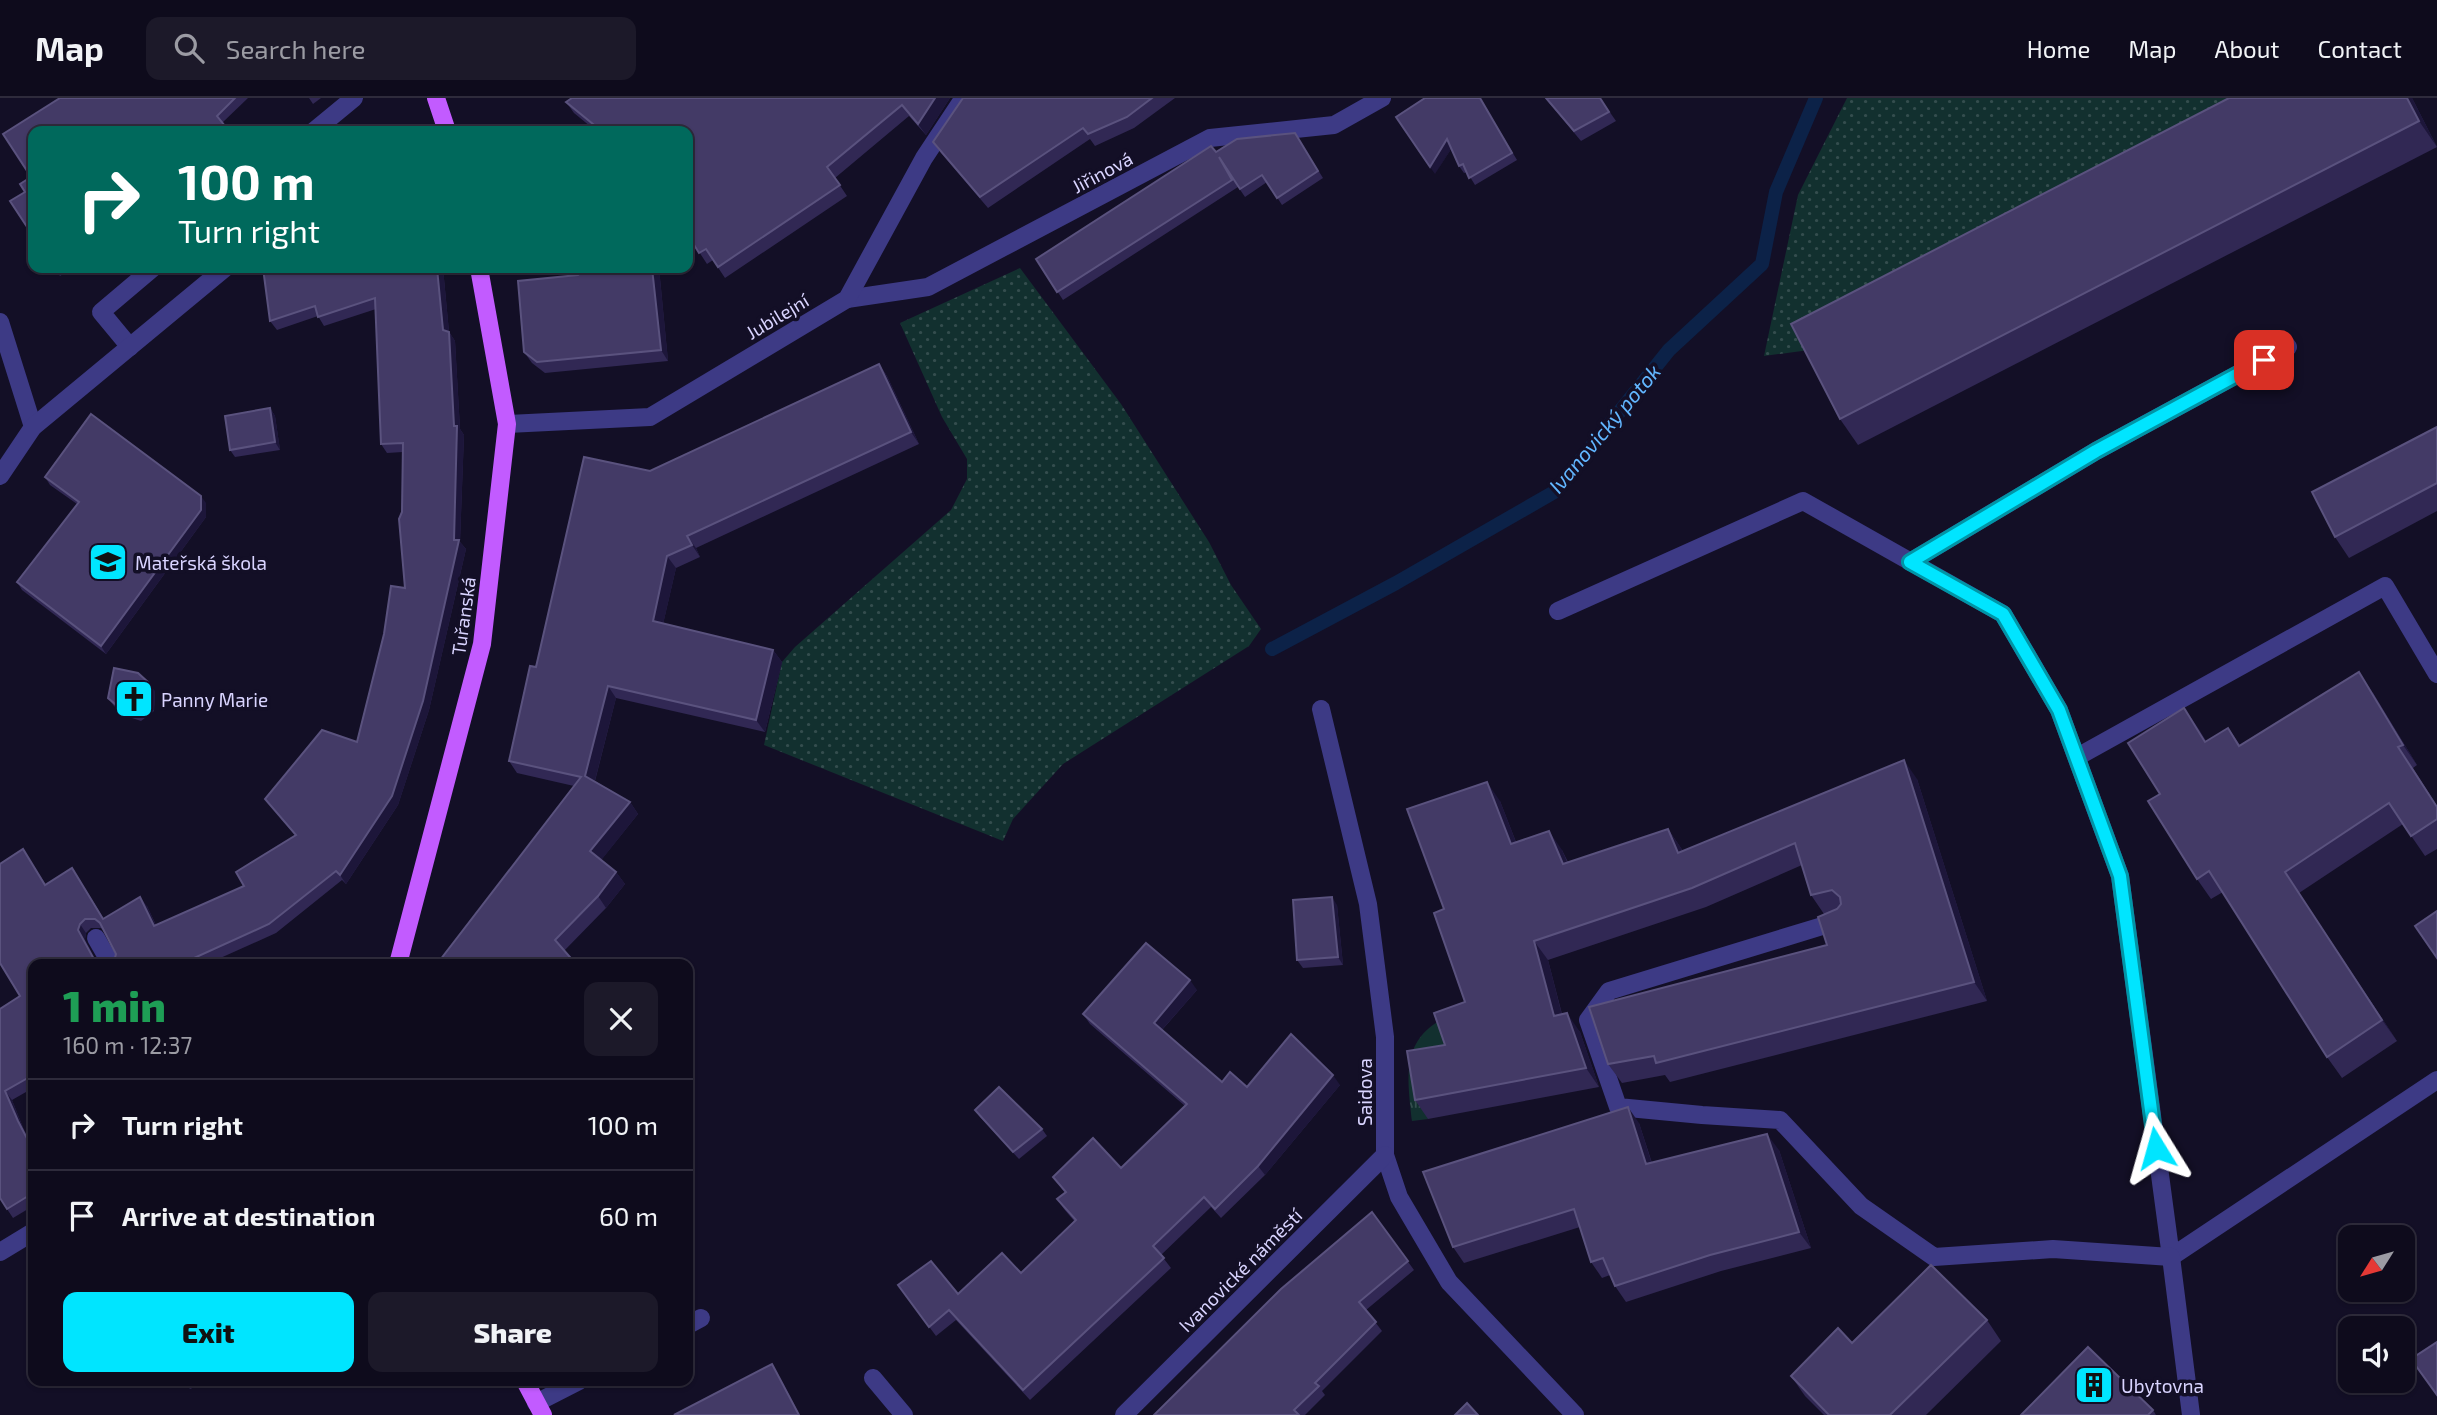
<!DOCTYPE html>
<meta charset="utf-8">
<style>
:root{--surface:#0e0b1c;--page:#1c1929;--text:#f1f3f6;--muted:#9b9ba3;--line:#2e2b3b;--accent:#00e5ff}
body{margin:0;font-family:"Exo 2",sans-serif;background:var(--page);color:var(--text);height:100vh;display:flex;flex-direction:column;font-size:26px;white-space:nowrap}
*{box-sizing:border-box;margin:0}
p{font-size:23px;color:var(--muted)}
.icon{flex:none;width:38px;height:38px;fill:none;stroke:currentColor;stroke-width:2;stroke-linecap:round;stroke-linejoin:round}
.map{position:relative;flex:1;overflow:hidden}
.details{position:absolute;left:28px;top:861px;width:665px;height:427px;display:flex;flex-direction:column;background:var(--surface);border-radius:14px;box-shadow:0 2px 5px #0004,0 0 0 2px var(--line)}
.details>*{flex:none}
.top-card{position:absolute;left:28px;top:28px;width:665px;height:147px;border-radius:14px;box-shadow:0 2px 5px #0004,0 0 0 2px var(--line);background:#00695c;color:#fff;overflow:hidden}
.needle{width:46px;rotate:233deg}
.buttons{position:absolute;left:2338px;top:1127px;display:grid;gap:14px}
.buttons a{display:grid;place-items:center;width:77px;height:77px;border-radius:14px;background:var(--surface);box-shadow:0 2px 5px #0004,0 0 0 2px var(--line);font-size:35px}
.pin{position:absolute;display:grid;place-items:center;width:60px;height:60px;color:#fff;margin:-30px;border-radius:14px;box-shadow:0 4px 10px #0006}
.me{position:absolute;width:77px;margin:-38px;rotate:352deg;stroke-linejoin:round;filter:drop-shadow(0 0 5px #0008)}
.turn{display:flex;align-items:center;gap:24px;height:147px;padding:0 35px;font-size:32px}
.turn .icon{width:91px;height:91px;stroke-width:2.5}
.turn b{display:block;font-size:49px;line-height:60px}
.round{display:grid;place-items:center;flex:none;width:74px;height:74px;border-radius:14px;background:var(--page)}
.summary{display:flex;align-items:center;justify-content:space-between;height:119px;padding:0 35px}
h1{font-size:42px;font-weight:800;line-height:52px;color:#1e9e55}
.button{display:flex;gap:14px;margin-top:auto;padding:14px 35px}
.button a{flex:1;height:80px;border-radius:14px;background:var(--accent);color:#111;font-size:28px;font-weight:800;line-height:80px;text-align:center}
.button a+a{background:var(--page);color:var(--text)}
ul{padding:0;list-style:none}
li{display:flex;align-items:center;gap:21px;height:91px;padding:0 35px;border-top:2px solid var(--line)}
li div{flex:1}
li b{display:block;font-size:26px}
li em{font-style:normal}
header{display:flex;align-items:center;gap:42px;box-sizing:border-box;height:98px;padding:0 35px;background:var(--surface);border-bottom:2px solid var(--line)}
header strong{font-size:33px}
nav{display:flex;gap:38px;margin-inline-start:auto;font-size:24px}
.search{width:490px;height:63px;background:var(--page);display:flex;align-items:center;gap:18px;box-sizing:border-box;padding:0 24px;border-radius:14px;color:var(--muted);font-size:26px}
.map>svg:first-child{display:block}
</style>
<header>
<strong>Map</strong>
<div class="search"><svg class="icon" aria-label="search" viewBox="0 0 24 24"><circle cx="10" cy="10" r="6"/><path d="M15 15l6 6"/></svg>Search here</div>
<nav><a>Home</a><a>Map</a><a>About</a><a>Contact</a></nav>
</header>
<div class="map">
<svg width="2437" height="1317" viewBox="0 0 2437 1317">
<defs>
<pattern id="grass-dots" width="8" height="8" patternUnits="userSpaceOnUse" patternTransform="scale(1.75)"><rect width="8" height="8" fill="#12302f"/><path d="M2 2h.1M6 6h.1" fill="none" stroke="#344d4e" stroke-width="1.8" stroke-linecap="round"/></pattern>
<pattern id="park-tufts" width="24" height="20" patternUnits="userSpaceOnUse" patternTransform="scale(1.75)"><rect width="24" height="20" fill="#12302f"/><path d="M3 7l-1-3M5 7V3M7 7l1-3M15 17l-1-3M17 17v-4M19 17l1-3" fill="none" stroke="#344d4e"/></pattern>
</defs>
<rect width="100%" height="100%" fill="#130f26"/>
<g fill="url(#grass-dots)">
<polygon points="1847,0 2284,0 1809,252 1764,258 1798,97"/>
<polygon points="1020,170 1121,306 1209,444 1231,487 1261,531 1249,548 1063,666 1013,721 1003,743 764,647 782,564 795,549 951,412 967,381 967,361 942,319 900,225"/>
</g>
<path fill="url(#park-tufts)" d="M1443 921 1458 966 1420 973 1428 1021 1412 1023C1408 982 1400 943 1443 921Z"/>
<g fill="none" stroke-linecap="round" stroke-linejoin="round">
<polyline stroke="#0c2248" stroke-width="14" points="1272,551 1396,485 1556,393 1669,252 1762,166 1776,94 1816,0"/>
<g stroke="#3d3a85" stroke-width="18">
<polyline points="314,33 354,0"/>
<polyline points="847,201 928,189 1210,40 1334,27 1382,0"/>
<polyline points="0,224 33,329"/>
<polyline points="130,249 101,214 153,170"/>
<polyline points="507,326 650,319 847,201 924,60 961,4 967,0"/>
<polyline points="0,378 33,329 225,170"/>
<polyline points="1910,464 2096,353 2288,249"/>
<polyline points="1558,513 1803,403 2003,516 2059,612 2120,778 2171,1159 2437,982"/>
<polyline points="1321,611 1368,806 1385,939 1385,1057 1399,1099 1449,1184 1575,1317"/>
<polyline points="2077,659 2385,488 2437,576"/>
<polyline points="1842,822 1609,893 1588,922 1618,1009 1702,1017 1780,1022 1861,1108 1934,1159 2053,1151 2171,1159 2191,1317"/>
<polyline points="96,840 111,866"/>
<polyline points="0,1154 33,1134"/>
<polyline points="688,1227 701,1220"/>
<polyline points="873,1280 904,1317"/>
<polyline points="536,1305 579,1283"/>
<polyline points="1124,1317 1385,1057"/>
</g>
<g stroke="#c25bff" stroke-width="18">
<polyline points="436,0 447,33"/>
<polyline points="398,866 482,546 507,326 479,170"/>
<polyline points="525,1283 543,1317"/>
</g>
</g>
<g fill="#312854">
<polygon points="60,0 248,0 222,25 33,138 25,94"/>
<polygon points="309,0 321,0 313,6"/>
<polygon points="950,0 926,37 909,18 835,80 847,98 725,180 713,162 707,166 688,137 688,33 596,33 574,15 566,4"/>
<polygon points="963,0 1175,0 1134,30 1095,48 1090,41 988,110 941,55 933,44"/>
<polygon points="1545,0 1600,0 1616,23 1581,43"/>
<polygon points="2412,0 2437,49 1858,347 1840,321"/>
<polygon points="1481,2 1517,62 1475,87 1467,74 1464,75 1459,68 1451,51 1435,76"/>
<polygon points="1295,35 1323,80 1282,107 1267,84 1245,99 1228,74 1238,89 1063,202 1036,161 1216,54"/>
<polygon points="54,170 73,170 60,178"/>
<polygon points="263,170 443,170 449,234 455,243 460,331 464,337 460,444 466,451 429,612 398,707 346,786 342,782 276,835 207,866 109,866 114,863 116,856 103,832 101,830 91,830 86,835 85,841 33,866 33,990 12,1002 24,1032 33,1049 33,1108 13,1120 7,1111 0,911 20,898 23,751 46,787 78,779 104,821 147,808 156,827 244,788 295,737 265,701 357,644 405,490 402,414 403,354 387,355 381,346 376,211 324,228 318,218 277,232 270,223"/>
<polygon points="659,170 668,263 545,275 532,265 524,254"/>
<polygon points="879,266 887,278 919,346 696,450 700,459 676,470 663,526 773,552 782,564 765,634 616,600 595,683 630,704 638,716 601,762 616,774 625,786 606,810 564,853 437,866 574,688 517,675 509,663 536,569 650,373"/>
<polygon points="270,310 275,318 280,352 235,359 230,352"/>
<polygon points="2437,329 2437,413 2349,460 2335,439"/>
<polygon points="45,379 206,405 206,419 106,556 22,492 17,484 77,406 50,387"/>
<polygon points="155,593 154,613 141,623 126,618 114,608 108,600"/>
<polygon points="2373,595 2417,667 2413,670 2437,708 2437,751 2425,758 2403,726 2299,795 2397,943 2342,980 2327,959 2223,794 2211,801 2197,781 2160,696 2184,610 2206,643 2228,630 2240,647"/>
<polygon points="1917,681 1987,903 1670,984 1665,977 1622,985 1608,966 1827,847 1824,816 1811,797 1802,767 1706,809 1548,862 1562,916 1580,934 1599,989 1428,1021 1415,1002 1445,947 1465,904 1444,811 1500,703 1516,744 1562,752 1568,764 1668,731 1683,753"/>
<polygon points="1337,807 1343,867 1303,870 1297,862"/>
<polygon points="1197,892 1162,932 1222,984 1247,989 1340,987 1265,1077 1221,1120 1211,1109 1161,1157 1171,1170 1030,1302 956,1222 936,1238 898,1187 958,1196 1021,1175 1075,1124 1064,1111 1057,1101 1065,1095 1053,1079 1121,1070 1185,1008 1090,926 1083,916"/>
<polygon points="975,1012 1042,1031 1047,1038 1019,1061 980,1019"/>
<polygon points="1639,1025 1652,1065 1779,1052 1811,1150 1721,1173 1626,1204 1615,1188 1610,1177 1602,1180 1591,1164 1580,1129 1464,1165 1453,1149"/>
<polygon points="1372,1114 1414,1172 1366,1212 1382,1233 1322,1293 1325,1297 1305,1317 1154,1317"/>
<polygon points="1987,1222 2001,1243 1926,1317 1824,1317 1805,1298 1791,1278 1852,1245"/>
<polygon points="184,1283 209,1283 190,1291"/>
<polygon points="2153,1312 2156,1317 2021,1317"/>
</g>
<g fill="#1d163a">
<polygon points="935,0 950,0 926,37 918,26"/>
<polygon points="2407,0 2412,0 2437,49 2419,23"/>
<polygon points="1447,41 1452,49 1435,76 1430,69"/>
<polygon points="437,170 443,170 449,234 455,243 460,331 464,337 460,444 466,451 429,612 398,707 346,786 340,777 454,442 454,328"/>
<polygon points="652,170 659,170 668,263 661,252"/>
<polygon points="879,266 887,278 919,346 911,334"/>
<polygon points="270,310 275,318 280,352 275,344"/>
<polygon points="201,398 206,405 206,419 106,556 101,548"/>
<polygon points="687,438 696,450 700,459 692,447"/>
<polygon points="667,458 676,470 661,535 653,523"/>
<polygon points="773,552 782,564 765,634 756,622"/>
<polygon points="2359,574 2373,595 2417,667 2403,647"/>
<polygon points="149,585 155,593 154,613 149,606"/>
<polygon points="608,588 616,600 593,690 585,678"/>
<polygon points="2184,610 2199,631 2219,664 2205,644"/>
<polygon points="1904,662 1917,681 1987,903 1974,884"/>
<polygon points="1487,684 1500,703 1524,765 1511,746"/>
<polygon points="630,704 638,716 599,765 590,753"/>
<polygon points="1668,731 1681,750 1691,774 1678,755"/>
<polygon points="1549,733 1562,752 1576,785 1563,766"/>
<polygon points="616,774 625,786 606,810 598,798"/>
<polygon points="2285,774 2299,795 2397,943 2382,922"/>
<polygon points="140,799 147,808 160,836 154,828"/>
<polygon points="1332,799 1337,807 1343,867 1338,859"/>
<polygon points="80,826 86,835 85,841 98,866 78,832"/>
<polygon points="1534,843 1548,862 1567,937 1554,918"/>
<polygon points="1190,882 1197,892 1160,934 1154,925"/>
<polygon points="1567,915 1580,934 1599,989 1586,970"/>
<polygon points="1333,977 1340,987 1265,1077 1258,1068"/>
<polygon points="5,993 12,1002 24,1032 33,1049 33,1052 18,1023"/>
<polygon points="1628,1009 1639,1025 1657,1082 1646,1066"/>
<polygon points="1767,1036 1779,1052 1811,1150 1799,1134"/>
<polygon points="772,1266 777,1274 800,1317 799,1317"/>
</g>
<g fill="#433a66" stroke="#5a527e" stroke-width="2">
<polygon points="60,0 235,0 217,18 229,33 33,33 33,138 10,103 25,94 20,86 31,79 3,36"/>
<polygon points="572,0 935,0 918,26 902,7 827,69 840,87 718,169 706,151 699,155 688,137 688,33 596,33 599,31 566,4"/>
<polygon points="963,0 1152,0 1127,19 1088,36 1083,30 980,99 933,44"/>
<polygon points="1425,0 1480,0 1512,55 1469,80 1463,66 1459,68 1447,41 1430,69 1396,19"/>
<polygon points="1546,0 1600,0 1609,14 1574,33"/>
<polygon points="2229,0 2407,0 2419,23 1840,321 1791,226"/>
<polygon points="1295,35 1318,73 1277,100 1262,77 1240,91 1219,59 1232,82 1057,194 1036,161 1211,48 1216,54 1237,41"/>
<polygon points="263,170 437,170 443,232 449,234 454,328 457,328 454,442 459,442 423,603 392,698 340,777 336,773 269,826 181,866 109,866 114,863 116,856 100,825 95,821 85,821 80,826 78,832 95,863 102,866 33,866 33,977 5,993 18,1023 33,1052 33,1095 7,1111 0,1100 0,911 20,898 0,865 0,766 23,751 45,787 72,770 103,821 140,799 154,828 244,788 236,774 296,737 265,701 322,632 357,644 384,536 391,488 405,490 399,421 402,414 403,345 381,346 375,200 318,219 315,208 270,223"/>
<polygon points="586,170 652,170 661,252 537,264 524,254 518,183 578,177"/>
<polygon points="879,266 911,334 687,438 692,447 667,458 653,523 773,552 756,622 608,588 585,678 630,704 590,753 616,774 598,798 555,842 576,866 437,866 581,679 509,663 530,568 536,569 584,359 650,373"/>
<polygon points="270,310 275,344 230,352 225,318"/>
<polygon points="91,316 201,398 201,412 101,548 17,484 79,404 45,379"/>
<polygon points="2437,329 2437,385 2335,439 2312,394"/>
<polygon points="114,570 138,575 149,585 149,606 136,616 121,611 108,600"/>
<polygon points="2359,574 2403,647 2398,649 2437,709 2437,721 2411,738 2389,705 2285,774 2382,922 2327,959 2209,773 2197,781 2148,703 2160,696 2128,645 2184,610 2205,644 2228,630 2239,648"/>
<polygon points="1904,662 1974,884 1656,965 1654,958 1608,966 1589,909 1827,847 1818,819 1837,811 1841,806 1840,799 1832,792 1811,797 1795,745 1692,790 1534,843 1554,918 1567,915 1586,970 1415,1002 1407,953 1445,947 1434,915 1465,904 1434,815 1444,811 1407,711 1487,684 1511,746 1549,733 1563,766 1668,731 1678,755"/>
<polygon points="1332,799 1338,859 1297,862 1293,802"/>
<polygon points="2437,813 2437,860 2415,828"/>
<polygon points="1146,845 1190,882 1154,925 1222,984 1230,974 1247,989 1291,936 1333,977 1258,1068 1215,1111 1204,1099 1153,1148 1164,1160 1023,1292 949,1212 929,1229 898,1187 931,1163 958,1196 1002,1155 1021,1175 1076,1122 1057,1101 1066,1094 1053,1079 1093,1040 1121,1070 1187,1006 1083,916"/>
<polygon points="999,989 1042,1031 1013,1054 975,1012"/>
<polygon points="1628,1009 1646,1066 1767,1036 1799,1134 1710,1157 1615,1188 1603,1160 1591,1164 1574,1111 1453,1149 1423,1074"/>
<polygon points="1372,1114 1408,1163 1359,1204 1376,1224 1315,1285 1319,1288 1294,1312 1299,1317 1154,1317 1281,1191"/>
<polygon points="1931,1167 1987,1222 1890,1317 1829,1317 1791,1278 1838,1230 1852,1245"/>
<polygon points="2437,1244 2437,1297 2411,1261"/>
<polygon points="2088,1249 2153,1312 2148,1317 2021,1317"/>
<polygon points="772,1266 799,1317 674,1317"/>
<polygon points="1467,1305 1478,1317 1455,1317"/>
</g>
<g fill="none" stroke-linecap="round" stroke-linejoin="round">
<g stroke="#0095a6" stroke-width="18">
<polyline id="route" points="2156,1050 2120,778 2059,612 2003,516 1910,464 2096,353 2264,262"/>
</g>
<use href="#route" stroke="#00e5ff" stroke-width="12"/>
</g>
<defs>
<g id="school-square" transform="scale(2.0125)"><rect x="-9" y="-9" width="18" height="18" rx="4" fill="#00e5ff" stroke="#130f26"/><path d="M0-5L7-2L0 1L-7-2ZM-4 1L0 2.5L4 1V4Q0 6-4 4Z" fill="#111"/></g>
<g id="church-square" transform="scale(2.0125)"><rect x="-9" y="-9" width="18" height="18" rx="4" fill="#00e5ff" stroke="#130f26"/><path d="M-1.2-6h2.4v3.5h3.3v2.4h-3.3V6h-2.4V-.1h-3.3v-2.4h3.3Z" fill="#111"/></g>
<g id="building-square" transform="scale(2.0125)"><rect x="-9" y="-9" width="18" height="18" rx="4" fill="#00e5ff" stroke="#130f26"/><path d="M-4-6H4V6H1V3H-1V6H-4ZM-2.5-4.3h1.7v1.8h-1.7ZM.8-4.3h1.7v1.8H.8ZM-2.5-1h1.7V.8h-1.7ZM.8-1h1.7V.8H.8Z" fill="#111"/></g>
</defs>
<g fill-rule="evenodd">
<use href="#school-square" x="108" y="464"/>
<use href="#church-square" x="134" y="601"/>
<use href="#building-square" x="2094" y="1287"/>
</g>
<g text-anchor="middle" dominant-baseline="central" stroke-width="7" stroke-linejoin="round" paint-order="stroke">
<g font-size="19" fill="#d9d4ff" stroke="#130f26">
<text transform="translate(1102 74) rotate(-28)">Jiřinová</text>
<text transform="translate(777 218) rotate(-31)">Jubilejní</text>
<text transform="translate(463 518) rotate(-82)">Tuřanská</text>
<text transform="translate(1364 994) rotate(-90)">Saidova</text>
<text transform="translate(1240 1172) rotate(-45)">Ivanovické náměstí</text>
</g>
<g font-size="19" fill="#d9d4ff" stroke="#130f26" text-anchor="start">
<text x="135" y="464">Mateřská škola</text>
<text x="161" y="601">Panny Marie</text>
<text x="2121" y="1287">Ubytovna</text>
</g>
<g font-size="21" font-style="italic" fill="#62b6ff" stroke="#130f26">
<text transform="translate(1604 330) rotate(-50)">Ivanovický potok</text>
</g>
</g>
</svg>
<div class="buttons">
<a><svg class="needle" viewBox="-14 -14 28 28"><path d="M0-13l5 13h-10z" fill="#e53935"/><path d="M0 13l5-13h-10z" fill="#9b9ba3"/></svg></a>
<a><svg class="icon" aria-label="sound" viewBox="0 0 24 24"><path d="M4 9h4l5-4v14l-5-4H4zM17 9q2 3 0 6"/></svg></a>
</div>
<div class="pin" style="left:2264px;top:262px;background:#d93025"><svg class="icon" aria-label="arrive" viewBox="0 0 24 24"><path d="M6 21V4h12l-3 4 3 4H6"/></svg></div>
<svg class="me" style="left:2156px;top:1050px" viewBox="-20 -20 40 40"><path d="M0-17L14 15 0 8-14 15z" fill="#00e5ff" stroke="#fff" stroke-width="4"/></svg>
<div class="top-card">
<div class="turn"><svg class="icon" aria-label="right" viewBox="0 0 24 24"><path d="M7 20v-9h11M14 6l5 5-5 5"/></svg><div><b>100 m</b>Turn right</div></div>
</div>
<section class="details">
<div class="summary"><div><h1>1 min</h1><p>160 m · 12:37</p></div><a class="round"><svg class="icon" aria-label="close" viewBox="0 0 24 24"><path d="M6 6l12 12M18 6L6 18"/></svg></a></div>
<ul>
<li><svg class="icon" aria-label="right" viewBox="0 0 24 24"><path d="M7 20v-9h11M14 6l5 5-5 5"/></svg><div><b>Turn right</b></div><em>100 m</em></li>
<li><svg class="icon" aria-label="arrive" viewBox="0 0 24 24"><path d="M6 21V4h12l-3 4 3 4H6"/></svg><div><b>Arrive at destination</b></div><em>60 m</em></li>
</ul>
<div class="button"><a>Exit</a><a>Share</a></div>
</section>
</div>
